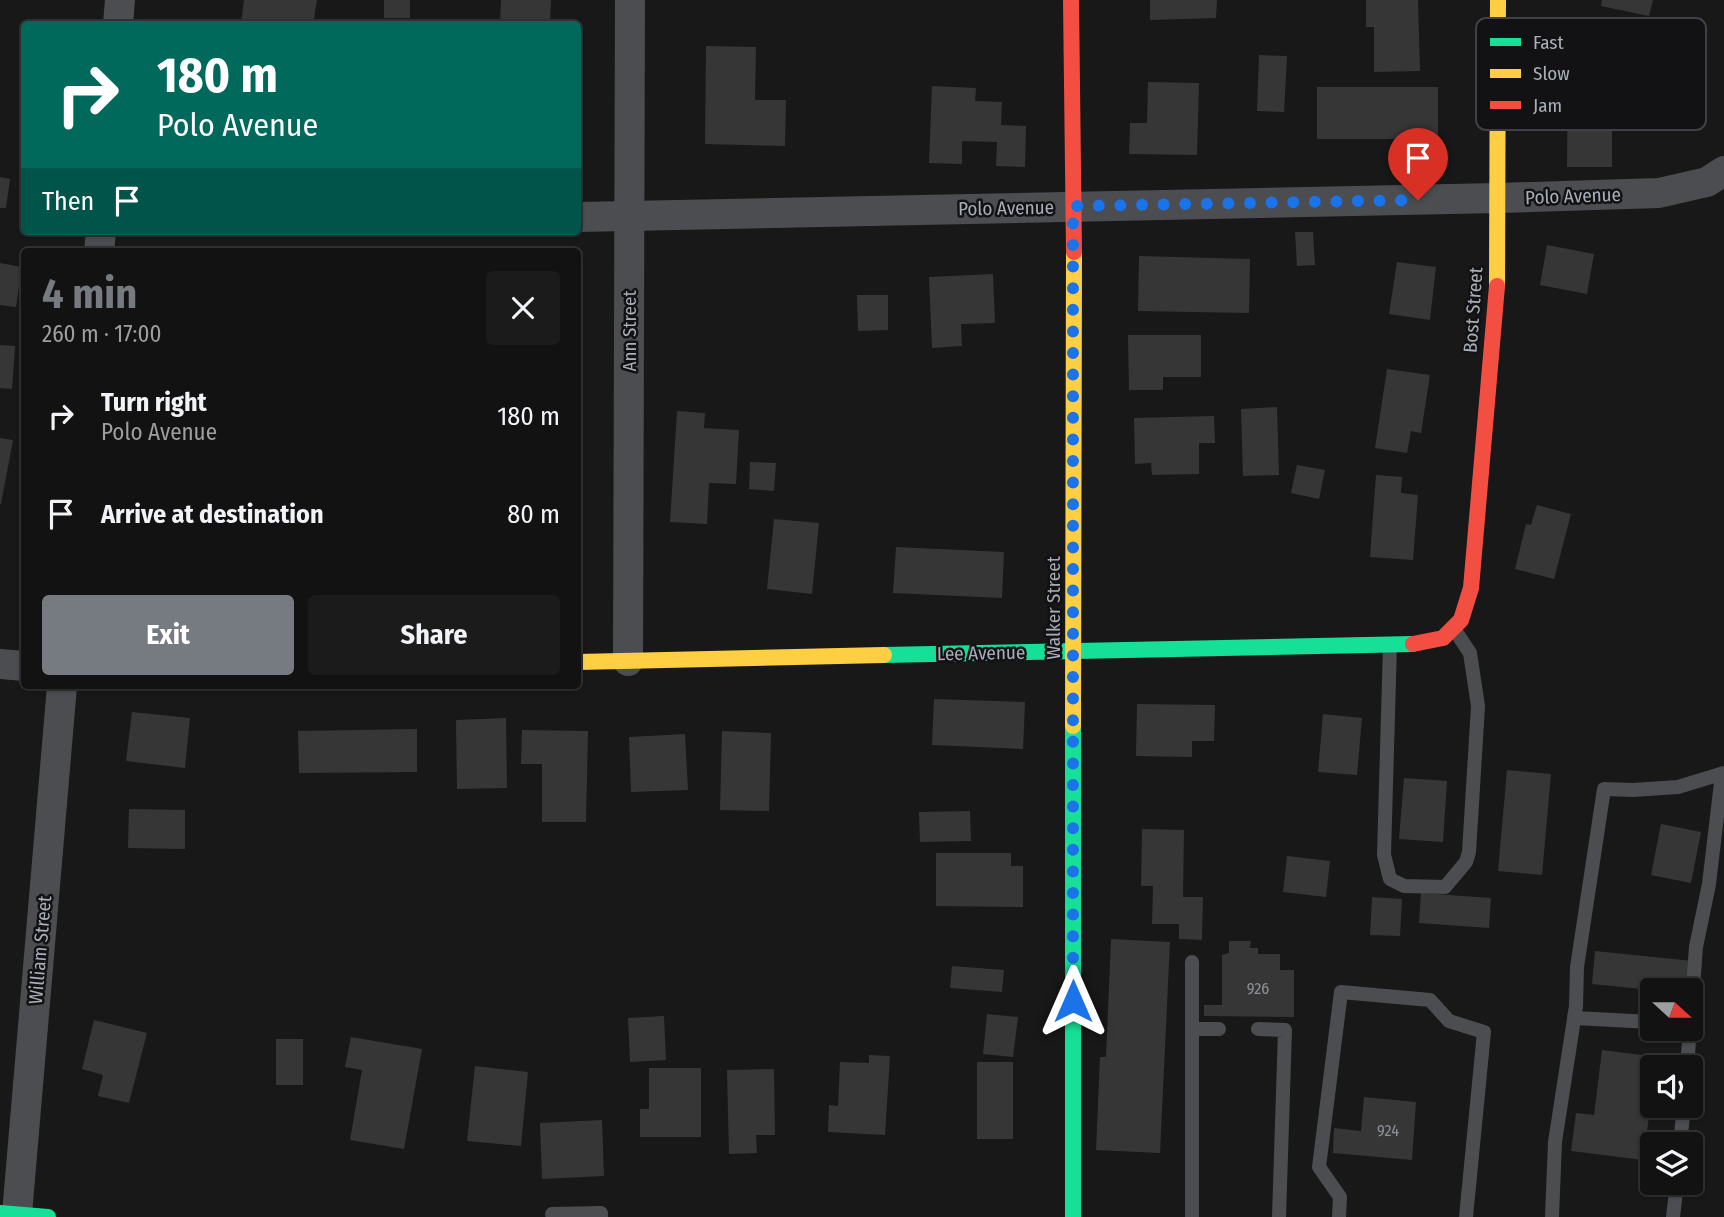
<!DOCTYPE html>
<meta charset="utf-8">
<style>
:root{--surface:#121212;--page:#1b1b1b;--text:#f1f3f6;--muted:#9c9e9f;--line:#313232;--accent:#767a81}
body{margin:0;font-family:"Fira Sans Condensed",sans-serif;background:var(--page);color:var(--text);height:100vh;display:flex;flex-direction:column;font-size:26px;white-space:nowrap}
*{box-sizing:border-box;margin:0}
p{font-size:23px;color:var(--muted)}
.icon{flex:none;width:38px;height:38px;fill:none;stroke:currentColor;stroke-width:2;stroke-linecap:round;stroke-linejoin:round}
.map{position:relative;flex:1;overflow:hidden}
.sheet{position:absolute;left:21px;top:248px;width:560px;height:441px;display:flex;flex-direction:column;background:var(--surface);border-radius:7px;box-shadow:0 2px 5px #0004,0 0 0 2px var(--line)}
.sheet>*{flex:none}
.guide{position:absolute;left:21px;top:21px;width:560px;height:214px;border-radius:7px;box-shadow:0 2px 5px #0004,0 0 0 2px var(--line);background:#00695c;color:#fff;overflow:hidden}
.needle{width:46px;rotate:111deg}
.fabs{position:absolute;left:1640px;top:978px;display:grid;gap:14px}
.fabs a{display:grid;place-items:center;width:63px;height:63px;border-radius:7px;background:var(--surface);box-shadow:0 2px 5px #0004,0 0 0 2px var(--line);font-size:35px}
.pin{position:absolute;display:grid;place-items:center;width:60px;height:60px;color:#fff;margin:-72px -30px;border-radius:50% 50% 50% 0;rotate:-45deg;box-shadow:0 0 7px #0007}
.pin .icon{rotate:45deg}
.me{position:absolute;width:77px;margin:-38px;rotate:0deg;stroke-linejoin:round;filter:drop-shadow(0 0 5px #0008)}
.turn{display:flex;align-items:center;gap:24px;height:147px;padding:0 21px;font-size:32px}
.turn .icon{width:91px;height:91px;stroke-width:2.5}
.turn b{display:block;font-size:49px;line-height:60px}
.then{display:flex;align-items:center;height:66px;padding:0 21px;background:#0003;gap:14px;font-size:26px}
.round{display:grid;place-items:center;flex:none;width:74px;height:74px;border-radius:7px;background:var(--page)}
.head{display:flex;align-items:center;justify-content:space-between;height:119px;padding:0 21px}
h1{font-size:42px;font-weight:700;line-height:52px;color:var(--accent)}
.action{display:flex;gap:14px;margin-top:auto;padding:14px 21px}
.action a{flex:1;height:80px;border-radius:7px;background:var(--accent);color:#fff;font-size:28px;font-weight:700;line-height:80px;text-align:center}
.action a+a{background:var(--page);color:var(--text)}
ul{padding:0;list-style:none}
li{display:flex;align-items:center;gap:21px;height:98px;padding:0 21px}
li div{flex:1}
li b{display:block;font-size:26px}
li em{font-style:normal}
.map>svg:first-child{display:block}
</style>
<div class="map">
<svg width="1724" height="1217" viewBox="0 0 1724 1217">
<rect width="100%" height="100%" fill="#181818"/>
<g fill="#363637">
<polygon points="244,0 317,0 313,24 241,24"/>
<rect x="384" y="0" width="26" height="18"/>
<polygon points="501,0 551,0 550,24 500,24"/>
<polygon points="1150,0 1217,0 1216,18 1150,20"/>
<polygon points="1366,0 1418,0 1420,71 1374,72 1374,27 1366,27"/>
<polygon points="1602,0 1653,0 1649,16 1601,6"/>
<polygon points="706,46 756,47 755,100 786,100 785,146 705,144"/>
<polygon points="1259,55 1287,56 1284,112 1257,111"/>
<polygon points="1568,62 1612,62 1612,167 1567,167"/>
<polygon points="1148,82 1199,83 1197,155 1129,154 1130,123 1147,123"/>
<polygon points="932,86 976,88 975,101 1002,102 1001,125 1026,126 1025,167 996,166 997,142 962,141 962,164 929,163"/>
<rect x="1317" y="87" width="121" height="52"/>
<polygon points="0,177 10,179 6,208 0,208"/>
<polygon points="1295,232 1313,232 1315,265 1297,266"/>
<polygon points="1547,245 1594,254 1587,294 1540,285"/>
<polygon points="1139,256 1250,259 1249,313 1138,311"/>
<polygon points="1397,262 1436,267 1430,320 1389,314"/>
<polygon points="0,263 22,267 16,307 0,305"/>
<polygon points="993,274 995,323 961,324 962,346 932,348 929,277"/>
<polygon points="857,295 888,295 888,330 858,331"/>
<polygon points="1128,335 1201,335 1201,377 1163,377 1163,390 1129,390"/>
<polygon points="0,345 15,346 12,389 0,388"/>
<polygon points="1387,369 1430,375 1421,433 1411,431 1407,453 1375,448"/>
<polygon points="1277,407 1279,475 1243,476 1241,409"/>
<polygon points="677,411 705,413 704,428 739,430 736,484 709,483 707,524 670,522"/>
<polygon points="1214,416 1215,443 1199,443 1199,474 1152,475 1151,463 1135,464 1134,418"/>
<polygon points="0,438 13,440 1,504 0,504"/>
<polygon points="750,462 776,463 774,491 749,489"/>
<polygon points="1297,465 1325,470 1319,499 1291,493"/>
<polygon points="1376,475 1402,477 1401,493 1418,495 1413,560 1370,557"/>
<polygon points="1537,505 1571,514 1554,579 1515,569 1526,524 1531,525"/>
<polygon points="774,519 819,523 812,594 767,589"/>
<polygon points="896,547 1004,552 1002,598 893,593"/>
<polygon points="578,549 582,549 583,589 578,589"/>
<polygon points="934,699 1025,702 1023,749 932,745"/>
<polygon points="1137,704 1215,705 1214,741 1192,741 1192,757 1136,756"/>
<polygon points="132,712 190,718 185,768 126,761"/>
<polygon points="1323,714 1362,718 1357,775 1318,772"/>
<polygon points="506,718 507,788 457,789 456,720"/>
<polygon points="417,729 417,772 299,773 298,731"/>
<polygon points="522,730 588,731 586,822 542,822 542,764 521,764"/>
<polygon points="722,731 771,733 769,811 720,810"/>
<polygon points="685,734 688,790 631,792 629,737"/>
<polygon points="1507,770 1551,774 1542,875 1498,871"/>
<polygon points="1404,778 1447,781 1443,842 1399,839"/>
<polygon points="129,809 185,810 185,849 128,848"/>
<polygon points="970,811 971,841 920,842 919,812"/>
<polygon points="1661,824 1701,832 1691,883 1651,875"/>
<polygon points="1142,829 1184,830 1183,897 1203,897 1202,940 1179,939 1179,924 1152,924 1153,886 1141,886"/>
<polygon points="936,853 1011,853 1011,866 1023,866 1023,907 936,906"/>
<polygon points="1287,856 1330,861 1326,897 1283,892"/>
<polygon points="1421,893 1491,898 1489,928 1419,923"/>
<polygon points="1372,897 1402,899 1400,936 1370,935"/>
<polygon points="1111,939 1170,942 1160,1153 1096,1150 1100,1057 1106,1057"/>
<polygon points="1229,941 1251,941 1250,948 1258,948 1258,954 1280,954 1280,970 1294,970 1294,1017 1204,1016 1204,1005 1222,1005 1222,955 1229,953"/>
<polygon points="1595,951 1693,961 1690,990 1652,990 1592,984"/>
<polygon points="952,966 1004,970 1002,992 950,988"/>
<polygon points="987,1014 1018,1017 1013,1057 983,1054"/>
<polygon points="664,1016 666,1060 630,1062 628,1018"/>
<polygon points="94,1020 147,1033 129,1103 98,1096 103,1075 82,1069"/>
<polygon points="351,1037 422,1049 404,1149 350,1140 362,1070 345,1067"/>
<rect x="276" y="1039" width="27" height="46"/>
<polygon points="1602,1050 1657,1057 1656,1068 1652,1068 1652,1094 1643,1160 1571,1151 1576,1113 1594,1115"/>
<polygon points="869,1055 890,1056 885,1135 828,1132 829,1105 838,1106 840,1062 869,1063"/>
<rect x="977" y="1062" width="36" height="77"/>
<polygon points="475,1066 528,1072 521,1146 467,1141"/>
<polygon points="649,1068 701,1068 701,1137 640,1137 640,1109 649,1109"/>
<polygon points="774,1069 775,1135 756,1135 757,1153 729,1154 727,1070"/>
<polygon points="1364,1097 1416,1102 1412,1160 1333,1153 1334,1128 1361,1131"/>
<polygon points="602,1120 604,1176 542,1179 540,1123"/>
</g>
<g fill="none" stroke-linecap="round" stroke-linejoin="round">
<g stroke="#4c4d51" stroke-width="14">
<polyline points="1390,645 1384,855 1390,879 1404,886 1445,887 1466,862 1469,852 1478,706 1470,653 1454,629"/>
<polyline points="1574,1018 1652,1022"/>
<polyline points="1192,1029 1219,1029"/>
<polyline points="1258,1029 1285,1030 1279,1217"/>
<polyline points="1687,1068 1696,947 1709,884 1722,774"/>
<polyline points="1680,1144 1684,1106"/>
<polyline points="552,1214 601,1213 601,1217"/>
<polyline points="1192,1217 1192,962"/>
<polyline points="1339,1217 1340,1197 1319,1167 1341,992 1430,1000 1449,1021 1484,1032 1466,1217"/>
<polyline points="1552,1217 1555,1142 1576,1006 1577,967 1604,789 1633,790 1678,787 1724,773"/>
<polyline points="1673,1217 1677,1183"/>
</g>
<g stroke="#4c4d51" stroke-width="30">
<polyline points="118,24 120,0"/>
<polyline points="578,217 1498,198 1659,193 1707,182 1724,171"/>
<polyline points="99,252 101,231"/>
<polyline points="628,661 630,0"/>
<polyline points="0,664 24,666"/>
<polyline points="17,1214 62,686"/>
</g>
<g stroke="#16e098" stroke-width="16">
<polyline points="884,655 1413,644"/>
<polyline points="0,1213 48,1217"/>
<polyline points="1073,1217 1073,726"/>
</g>
<g stroke="#ffcf43" stroke-width="16">
<polyline points="1497,286 1498,0"/>
<polyline points="578,662 884,655"/>
<polyline points="1073,726 1074,252"/>
</g>
<g stroke="#f24e42" stroke-width="16">
<polyline points="1071,0 1074,252"/>
<polyline points="1413,644 1443,638 1461,620 1471,588 1497,286"/>
</g>
</g>
<g fill="none" stroke-linecap="round" stroke-linejoin="round">
<polyline stroke="#1a73e8" stroke-width="12" stroke-dasharray="0 21.6" points="1073,1001 1073,206 1418,200"/>
</g>
<g text-anchor="middle" dominant-baseline="central" stroke-width="5" stroke-linejoin="round" paint-order="stroke">
<g font-size="16" fill="#8c9198">
<text x="1258" y="988">926</text>
<text x="1388" y="1130">924</text>
</g>
<g font-size="19" fill="#a9afb9" stroke="#121214">
<text transform="translate(1573 196) rotate(-2)">Polo Avenue</text>
<text transform="translate(1006 208) rotate(-1)">Polo Avenue</text>
<text transform="translate(1473 310) rotate(-86)">Bost Street</text>
<text transform="translate(629 331) rotate(-90)">Ann Street</text>
<text transform="translate(1053 608) rotate(-90)">Walker Street</text>
<text transform="translate(981 653) rotate(-1)">Lee Avenue</text>
<text transform="translate(40 950) rotate(-85)">William Street</text>
</g>
</g>
<rect x="1476" y="18" width="230" height="112" rx="10" fill="#121214" stroke="#3f4146" stroke-width="2"/>
<rect x="1490" y="38" width="31" height="8" fill="#16e098"/>
<rect x="1490" y="69" width="31" height="9" fill="#ffcf43"/>
<rect x="1490" y="101" width="31" height="8" fill="#f24e42"/>
<g font-size="19" fill="#a9afb9">
<text x="1533" y="49">Fast</text>
<text x="1533" y="80">Slow</text>
<text x="1533" y="112">Jam</text>
</g>
</svg>
<div class="fabs">
<a><svg class="needle" viewBox="-14 -14 28 28"><path d="M0-13l5 13h-10z" fill="#e53935"/><path d="M0 13l5-13h-10z" fill="#9c9e9f"/></svg></a>
<a><svg class="icon" aria-label="sound" viewBox="0 0 24 24"><path d="M4 9h4l5-4v14l-5-4H4zM17 9q2 3 0 6"/></svg></a>
<a><svg class="icon" aria-label="layers" viewBox="0 0 24 24"><path d="M12 4l9 5-9 5-9-5zM3 14l9 5 9-5"/></svg></a>
</div>
<div class="pin" style="left:1418px;top:200px;background:#d93025"><svg class="icon" aria-label="arrive" viewBox="0 0 24 24"><path d="M6 21V4h12l-3 4 3 4H6"/></svg></div>
<svg class="me" style="left:1073px;top:1001px" viewBox="-20 -20 40 40"><path d="M0-17L14 15 0 8-14 15z" fill="#1a73e8" stroke="#fff" stroke-width="4"/></svg>
<div class="guide">
<div class="turn"><svg class="icon" aria-label="right" viewBox="0 0 24 24"><path d="M7 20v-9h11M14 6l5 5-5 5"/></svg><div><b>180 m</b>Polo Avenue</div></div>
<div class="then">Then<svg class="icon" aria-label="arrive" viewBox="0 0 24 24"><path d="M6 21V4h12l-3 4 3 4H6"/></svg></div>
</div>
<section class="sheet">
<div class="head"><div><h1>4 min</h1><p>260 m · 17:00</p></div><a class="round"><svg class="icon" aria-label="close" viewBox="0 0 24 24"><path d="M6 6l12 12M18 6L6 18"/></svg></a></div>
<ul>
<li><svg class="icon" aria-label="right" viewBox="0 0 24 24"><path d="M7 20v-9h11M14 6l5 5-5 5"/></svg><div><b>Turn right</b><p>Polo Avenue</p></div><em>180 m</em></li>
<li><svg class="icon" aria-label="arrive" viewBox="0 0 24 24"><path d="M6 21V4h12l-3 4 3 4H6"/></svg><div><b>Arrive at destination</b></div><em>80 m</em></li>
</ul>
<div class="action"><a>Exit</a><a>Share</a></div>
</section>
</div>
